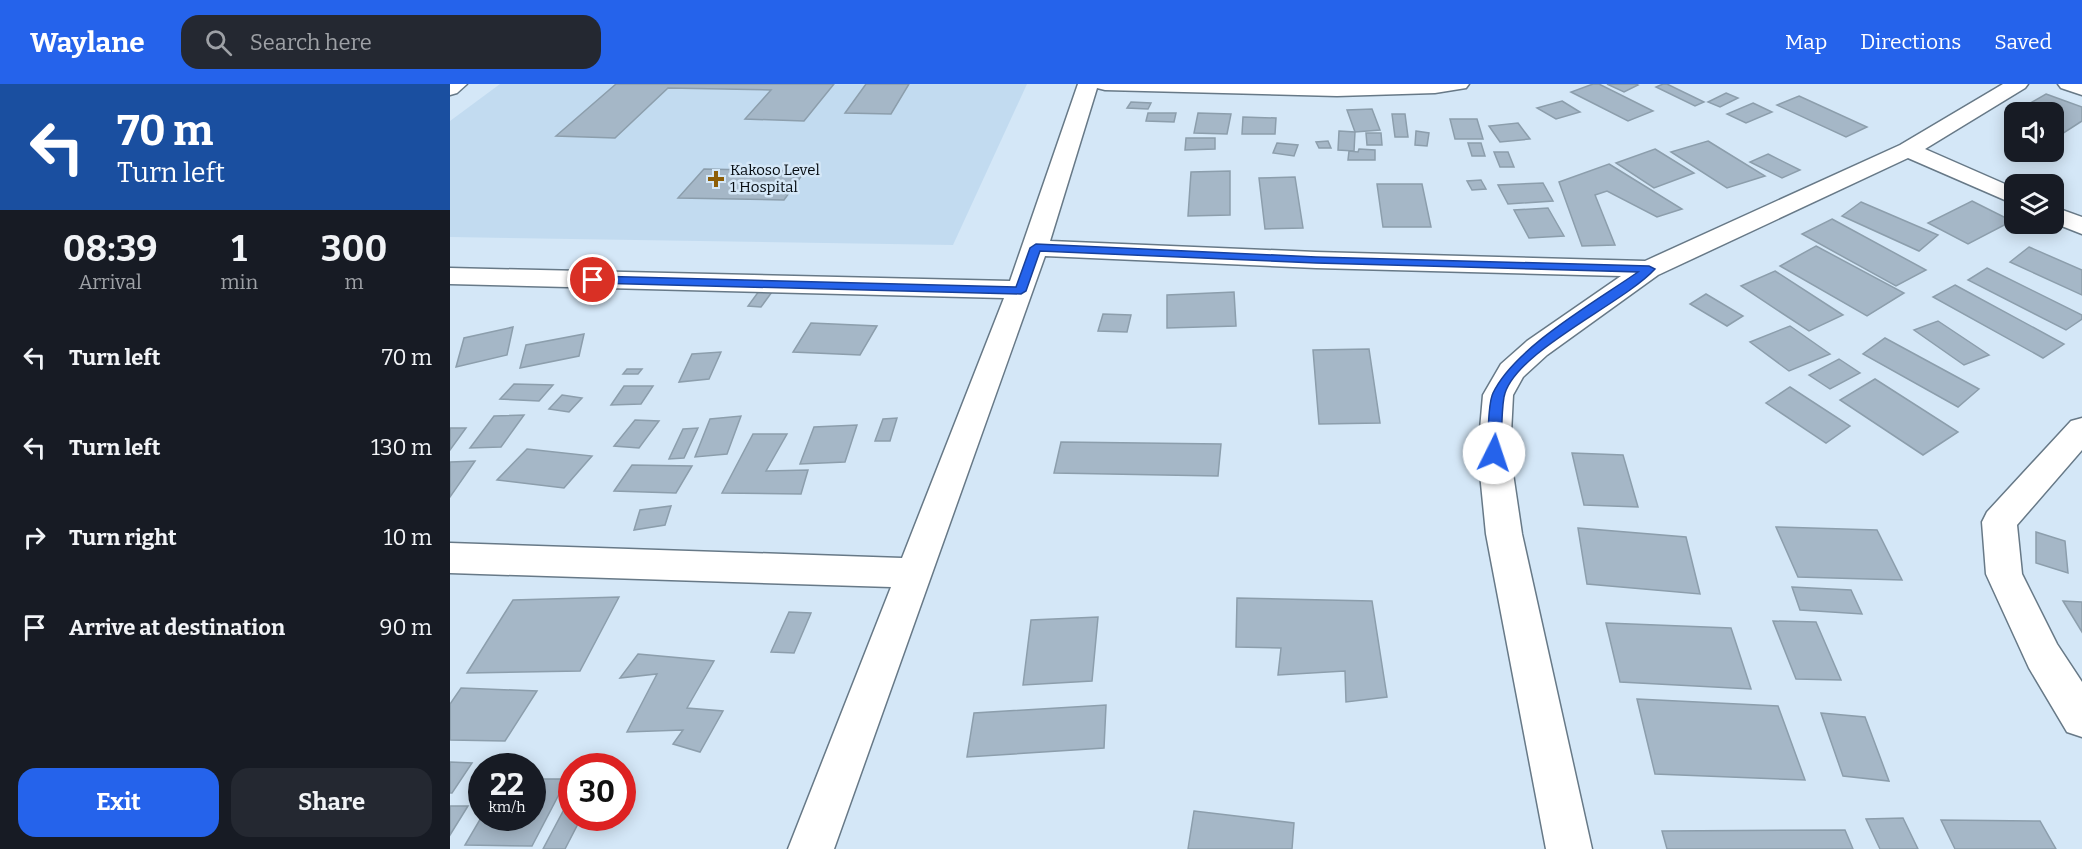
<!DOCTYPE html>
<style>
:root{--surface:#171b24;--page:#242831;--text:#f1f3f6;--muted:#9ea1a6;--accent:#2563eb}
body{margin:0;font-family:Bitter,serif;background:var(--page);color:var(--text);height:100vh;display:flex;flex-direction:column;font-size:22px;white-space:nowrap}
*{box-sizing:border-box;margin:0}
p{font-size:20px;color:var(--muted)}
.icon{flex:none;width:33px;height:33px;fill:none;stroke:currentColor;stroke-width:2;stroke-linecap:round;stroke-linejoin:round}
.map{position:relative;flex:1;overflow:hidden}
.sheet{display:flex;flex-direction:column;background:var(--surface);width:450px}
.sheet>*{flex:none}
.hud{background:#1a4fa0;color:#fff;overflow:hidden}
.controls{position:absolute;left:1554px;top:18px;display:grid;gap:12px}
.controls a{display:grid;place-items:center;width:60px;height:60px;border-radius:12px;background:var(--surface);box-shadow:0 3px 15px #0003;font-size:30px}
.speed{position:absolute;left:18px;top:669px;display:flex;gap:12px;font-size:30px;font-weight:700;text-align:center}
.speed>*{display:grid;place-content:center;width:78px;height:78px;border-radius:50%;background:var(--surface);box-shadow:0 3px 15px #0003;line-height:1}
.speed small{font-size:15px;font-weight:400}
.speed .limit{border:9px solid #d22;background:#fff;color:#111}
.pin{position:absolute;display:grid;place-items:center;width:51px;height:51px;color:#fff;margin:-26px;border:3px solid #fff;border-radius:50%;box-shadow:0 2px 6px #0007}
.me{position:absolute;width:66px;margin:-33px;rotate:4deg;stroke-linejoin:round;filter:drop-shadow(0 0 4px #0008)}
.turn{display:flex;align-items:center;gap:21px;height:126px;padding:0 18px;font-size:27px}
.turn .icon{width:78px;height:78px;stroke-width:2.5}
.turn b{display:block;font-size:42px;line-height:51px}
.eta{display:flex;justify-content:space-evenly;align-items:center;height:102px;text-align:center}
.eta b{font-size:36px;font-weight:700;line-height:42px}
.primary-button{display:flex;gap:12px;margin-top:auto;padding:12px 18px}
.primary-button a{flex:1;height:69px;border-radius:18px;background:var(--accent);color:#fff;font-size:24px;font-weight:700;line-height:69px;text-align:center}
.primary-button a+a{background:var(--page);color:var(--text)}
ul{padding:0;list-style:none}
li{display:flex;align-items:center;gap:18px;height:90px;padding:0 18px}
li div{flex:1}
li b{display:block;font-size:22px}
li em{font-style:normal}
header{display:flex;align-items:center;gap:36px;box-sizing:border-box;height:84px;padding:0 30px;background:var(--accent);color:#fff}
header strong{font-size:28px}
nav{display:flex;gap:33px;margin-inline-start:auto;font-size:21px}
.search{width:420px;height:54px;background:var(--page);display:flex;align-items:center;gap:15px;box-sizing:border-box;padding:0 21px;border-radius:18px;color:var(--muted);font-size:22px}
main{display:flex;flex:1;min-height:0}
.map>svg:first-child{display:block}
</style>
<header>
<strong>Waylane</strong>
<div class="search"><svg class="icon" aria-label="search" viewBox="0 0 24 24"><circle cx="10" cy="10" r="6"/><path d="M15 15l6 6"/></svg>Search here</div>
<nav><a>Map</a><a>Directions</a><a>Saved</a></nav>
</header>
<main>
<section class="sheet">
<div class="hud">
<div class="turn"><svg class="icon" aria-label="left" viewBox="0 0 24 24"><path d="M17 20v-9H6M10 6l-5 5 5 5"/></svg><div><b>70 m</b>Turn left</div></div>
</div>
<div class="eta">
<div><b>08:39</b><p>Arrival</p></div>
<div><b>1</b><p>min</p></div>
<div><b>300</b><p>m</p></div>
</div>
<ul>
<li><svg class="icon" aria-label="left" viewBox="0 0 24 24"><path d="M17 20v-9H6M10 6l-5 5 5 5"/></svg><div><b>Turn left</b></div><em>70 m</em></li>
<li><svg class="icon" aria-label="left" viewBox="0 0 24 24"><path d="M17 20v-9H6M10 6l-5 5 5 5"/></svg><div><b>Turn left</b></div><em>130 m</em></li>
<li><svg class="icon" aria-label="right" viewBox="0 0 24 24"><path d="M7 20v-9h11M14 6l5 5-5 5"/></svg><div><b>Turn right</b></div><em>10 m</em></li>
<li><svg class="icon" aria-label="arrive" viewBox="0 0 24 24"><path d="M6 21V4h12l-3 4 3 4H6"/></svg><div><b>Arrive at destination</b></div><em>90 m</em></li>
</ul>
<div class="primary-button"><a>Exit</a><a>Share</a></div>
</section>
<div class="map">
<svg width="1632" height="765" viewBox="0 0 1632 765">
<rect width="100%" height="100%" fill="#d4e7f7"/>
<polygon fill="#c2dbf0" points="50,0 577,0 503,161 0,153 0,37"/>
<g fill="#a5b7c7" stroke="#8c9eac" stroke-width="1.5">
<polygon points="166,0 384,0 354,37 295,35 321,6 218,4 165,54 106,52"/>
<polygon points="416,0 459,0 441,30 395,29"/>
<polygon points="1143,0 1149,0 1203,27 1178,37 1121,8"/>
<polygon points="1157,0 1186,0 1188,1 1174,8"/>
<polygon points="1213,0 1217,0 1254,18 1245,22 1206,3"/>
<polygon points="1276,9 1288,14 1270,23 1258,18"/>
<polygon points="1596,10 1632,23 1632,37 1612,50 1604,47 1604,28 1565,28"/>
<polygon points="1349,12 1417,43 1396,53 1327,21"/>
<polygon points="1112,17 1130,28 1106,35 1087,24"/>
<polygon points="681,18 701,19 698,25 677,24"/>
<polygon points="1303,19 1322,28 1296,39 1277,30"/>
<polygon points="922,25 930,46 905,48 897,26"/>
<polygon points="698,29 726,29 724,38 696,37"/>
<polygon points="748,29 781,30 777,50 744,49"/>
<polygon points="942,30 955,30 958,53 945,53"/>
<polygon points="793,33 826,34 825,50 792,50"/>
<polygon points="1000,35 1027,35 1033,55 1005,55"/>
<polygon points="1068,39 1080,55 1050,58 1039,42"/>
<polygon points="889,47 905,48 904,67 888,66"/>
<polygon points="966,47 979,49 977,62 965,61"/>
<polygon points="916,49 931,49 932,61 917,61"/>
<polygon points="736,54 765,54 765,65 735,66"/>
<polygon points="878,57 881,64 869,64 866,58"/>
<polygon points="1258,57 1315,92 1277,104 1221,68"/>
<polygon points="827,59 848,61 844,72 823,69"/>
<polygon points="1018,59 1031,59 1035,72 1022,72"/>
<polygon points="909,65 925,66 925,76 898,76 899,67 908,68"/>
<polygon points="1205,65 1244,89 1204,104 1166,79"/>
<polygon points="1044,68 1058,68 1064,83 1050,83"/>
<polygon points="1318,70 1350,86 1332,94 1300,78"/>
<polygon points="1159,80 1232,125 1207,133 1157,107 1145,111 1165,161 1132,162 1109,98"/>
<polygon points="254,85 355,87 334,116 228,114"/>
<polygon points="780,87 780,131 738,132 741,88"/>
<polygon points="845,93 853,144 815,145 809,94"/>
<polygon points="1031,96 1036,105 1022,106 1017,97"/>
<polygon points="1093,99 1103,117 1058,120 1048,101"/>
<polygon points="927,100 972,100 981,143 933,143"/>
<polygon points="1522,117 1562,137 1518,160 1478,139"/>
<polygon points="1411,118 1488,151 1469,167 1392,132"/>
<polygon points="1098,124 1114,152 1079,154 1064,126"/>
<polygon points="1382,135 1476,186 1446,202 1352,150"/>
<polygon points="1366,162 1454,209 1417,232 1330,182"/>
<polygon points="1579,163 1632,186 1632,211 1560,178"/>
<polygon points="1537,184 1632,231 1632,235 1616,246 1518,196"/>
<polygon points="1325,187 1393,231 1359,247 1291,202"/>
<polygon points="1505,201 1614,260 1593,274 1483,213"/>
<polygon points="309,207 322,208 311,223 298,222"/>
<polygon points="784,208 786,242 717,244 717,211"/>
<polygon points="1256,210 1293,232 1277,242 1240,220"/>
<polygon points="653,230 681,231 677,248 648,247"/>
<polygon points="1488,237 1539,271 1514,281 1464,246"/>
<polygon points="361,239 427,242 410,271 343,268"/>
<polygon points="1340,242 1380,270 1339,287 1300,258"/>
<polygon points="63,243 57,271 6,283 14,254"/>
<polygon points="134,250 129,272 70,284 76,261"/>
<polygon points="1435,254 1529,305 1508,323 1413,270"/>
<polygon points="919,265 930,339 869,340 863,266"/>
<polygon points="271,268 259,295 229,298 242,270"/>
<polygon points="1389,275 1410,289 1380,305 1359,291"/>
<polygon points="177,285 192,285 188,290 173,290"/>
<polygon points="1425,295 1508,348 1473,371 1390,316"/>
<polygon points="64,300 103,301 89,317 50,315"/>
<polygon points="174,302 203,302 191,320 161,321"/>
<polygon points="1340,303 1400,342 1376,359 1316,319"/>
<polygon points="112,311 132,314 119,328 99,325"/>
<polygon points="74,331 51,363 20,364 44,332"/>
<polygon points="291,332 277,370 245,373 260,335"/>
<polygon points="447,334 440,357 425,357 433,335"/>
<polygon points="185,336 209,337 189,364 164,362"/>
<polygon points="407,341 395,378 350,380 364,343"/>
<polygon points="0,344 16,344 0,366"/>
<polygon points="248,344 234,374 219,375 233,345"/>
<polygon points="303,350 337,350 316,387 358,386 351,410 272,409"/>
<polygon points="611,358 771,360 768,392 604,389"/>
<polygon points="77,365 142,372 114,404 47,396"/>
<polygon points="1122,369 1173,371 1188,423 1134,421"/>
<polygon points="25,377 0,413 0,378"/>
<polygon points="182,381 242,382 226,409 164,407"/>
<polygon points="221,422 215,441 184,446 190,426"/>
<polygon points="1326,443 1427,446 1452,496 1348,493"/>
<polygon points="1128,444 1236,453 1250,510 1137,500"/>
<polygon points="1586,448 1615,457 1618,489 1586,479"/>
<polygon points="1342,503 1401,506 1412,530 1350,526"/>
<polygon points="169,513 130,587 17,589 63,516"/>
<polygon points="787,514 922,517 937,613 896,618 895,587 828,591 831,564 786,563"/>
<polygon points="1613,517 1632,518 1632,548"/>
<polygon points="339,528 361,529 344,569 321,568"/>
<polygon points="648,533 642,597 573,601 581,536"/>
<polygon points="1323,537 1366,538 1391,596 1346,595"/>
<polygon points="1156,539 1281,544 1301,605 1170,598"/>
<polygon points="188,570 264,577 237,624 273,627 250,668 223,660 233,646 177,648 207,590 170,594"/>
<polygon points="11,604 87,607 55,657 0,656 0,620"/>
<polygon points="1187,615 1328,622 1355,696 1205,690"/>
<polygon points="656,621 654,664 517,673 524,629"/>
<polygon points="1371,629 1415,633 1439,697 1393,692"/>
<polygon points="0,678 22,679 2,709 0,709"/>
<polygon points="82,695 117,695 82,762 15,761 32,732 82,734"/>
<polygon points="120,714 122,734 131,734 115,765 93,765"/>
<polygon points="0,722 18,722 0,751"/>
<polygon points="744,727 844,739 842,765 738,765"/>
<polygon points="1453,734 1468,765 1430,765 1416,735"/>
<polygon points="1491,736 1590,737 1606,765 1505,765"/>
<polygon points="1395,746 1403,765 1217,765 1212,747"/>
</g>
<g fill="none" stroke-linecap="round" stroke-linejoin="round">
<g stroke="#677987" stroke-width="3">
<g id="street">
<polygon points="0,0 17,0 7,9 0,11"/>
<polygon points="628,0 1019,0 1016,4 985,9 887,12 655,6 647,4 600,157 866,168 1195,177 1450,61 1553,0 1578,0 1575,4 1475,65 1564,104 1564,120 1458,74 1208,191 1097,271 1073,293 1063,311 1060,369 1072,450 1142,765 1096,765 1036,450 1028,369 1033,311 1051,280 1077,257 1171,192 866,184 595,172 384,765 338,765 441,503 0,489 0,459 452,474 554,214 0,200 0,184 560,197"/>
<polygon points="1608,0 1632,0 1632,11 1611,4"/>
<polygon points="1604,123 1632,133 1632,150 1604,139"/>
<polygon points="1632,334 1632,366 1567,441 1572,490 1607,560 1632,598 1632,653 1617,648 1579,584 1536,490 1532,438 1537,428 1621,337"/>
</g>
</g>
<use href="#street" fill="#fff" fill-rule="evenodd"/>
</g>
<path fill="#2563eb" stroke="#184099" stroke-width="1.5" d="M586 160 866 173 1199 182 1205 185C1173 220 1063 268 1054 313 1051 331 1052 351 1051 369L1044 373 1037 369C1039 353 1037 322 1043 309 1065 263 1145 218 1188 188L866 179 590 167 576 207 571 210 143 199 137 196 143 192 566 203 580 164Z"/>
<path fill="#8d5e07" stroke="#d4e7f7" stroke-width="2" d="M263 86h6v6h6v6h-6v6h-6v-6h-6v-6h6z"/>
<g text-anchor="middle" dominant-baseline="central" stroke-width="5" stroke-linejoin="round" paint-order="stroke">
<g font-size="15" fill="#060c11" stroke="#d4e7f7" text-anchor="start">
<text x="280" y="86">Kakoso Level<tspan x="280" dy="17">1 Hospital</tspan></text>
</g>
</g>
</svg>
<div class="controls">
<a><svg class="icon" aria-label="sound" viewBox="0 0 24 24"><path d="M4 9h4l5-4v14l-5-4H4zM17 9q2 3 0 6"/></svg></a>
<a><svg class="icon" aria-label="layers" viewBox="0 0 24 24"><path d="M12 4l9 5-9 5-9-5zM3 14l9 5 9-5"/></svg></a>
</div>
<div class="speed"><div>22<small>km/h</small></div><div class="limit">30</div></div>
<div class="pin" style="left:143px;top:196px;background:#d93025"><svg class="icon" aria-label="arrive" viewBox="0 0 24 24"><path d="M6 21V4h12l-3 4 3 4H6"/></svg></div>
<svg class="me" style="left:1044px;top:369px" viewBox="-20 -20 40 40"><circle r="19" fill="#fff"/><path d="M0-13L10 11 0 6-10 11z" fill="#2563eb"/></svg>
</div>
</main>
